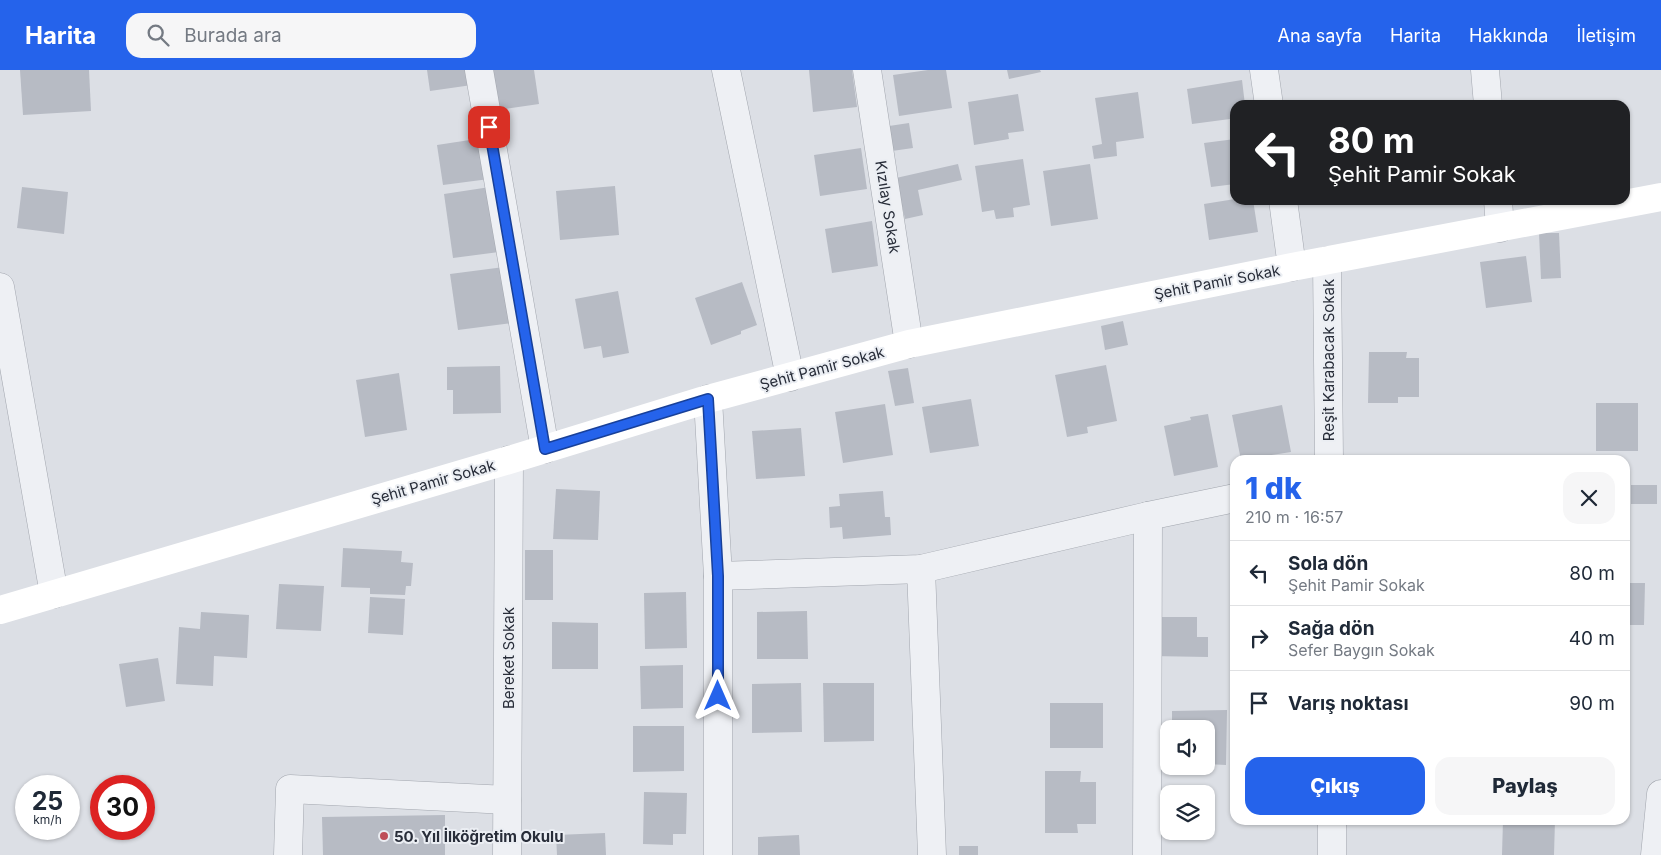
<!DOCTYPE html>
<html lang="tr">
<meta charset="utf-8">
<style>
:root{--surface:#fff;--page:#f6f6f7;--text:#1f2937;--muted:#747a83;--line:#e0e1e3;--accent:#2563eb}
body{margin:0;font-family:Inter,sans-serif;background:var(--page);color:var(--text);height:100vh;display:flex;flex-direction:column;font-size:19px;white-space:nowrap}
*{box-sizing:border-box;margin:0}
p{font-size:16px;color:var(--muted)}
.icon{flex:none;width:28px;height:28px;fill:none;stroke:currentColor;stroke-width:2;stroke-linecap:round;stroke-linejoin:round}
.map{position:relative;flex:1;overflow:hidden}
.side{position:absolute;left:1230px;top:385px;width:400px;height:370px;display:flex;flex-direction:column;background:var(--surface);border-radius:15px;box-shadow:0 1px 4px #0004}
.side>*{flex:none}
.top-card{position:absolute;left:1230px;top:30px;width:400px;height:105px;border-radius:15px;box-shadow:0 1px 4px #0004;background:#202124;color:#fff;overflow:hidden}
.tools{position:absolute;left:1160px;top:650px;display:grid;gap:10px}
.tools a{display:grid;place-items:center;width:55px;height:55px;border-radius:10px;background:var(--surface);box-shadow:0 1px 4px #0004;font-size:25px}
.speed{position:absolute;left:15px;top:705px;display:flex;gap:10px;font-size:25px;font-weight:700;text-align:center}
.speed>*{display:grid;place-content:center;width:65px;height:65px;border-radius:50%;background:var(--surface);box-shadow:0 1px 4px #0004;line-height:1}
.speed small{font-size:12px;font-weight:400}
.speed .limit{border:8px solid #d22;background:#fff;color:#111}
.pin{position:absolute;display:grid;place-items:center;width:42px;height:42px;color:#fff;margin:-21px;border-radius:10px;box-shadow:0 2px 8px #0006}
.me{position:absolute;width:55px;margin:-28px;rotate:0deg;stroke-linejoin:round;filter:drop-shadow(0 0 4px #0008)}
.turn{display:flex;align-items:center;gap:18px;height:105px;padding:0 15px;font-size:22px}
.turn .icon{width:65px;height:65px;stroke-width:2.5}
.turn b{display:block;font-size:35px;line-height:42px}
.round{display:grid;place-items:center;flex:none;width:52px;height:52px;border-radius:15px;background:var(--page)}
.overview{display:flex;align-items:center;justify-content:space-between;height:85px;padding:0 15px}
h1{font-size:30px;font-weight:800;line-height:38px;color:var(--accent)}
.primary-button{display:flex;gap:10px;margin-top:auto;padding:10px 15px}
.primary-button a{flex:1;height:58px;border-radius:15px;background:var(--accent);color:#fff;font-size:20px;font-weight:800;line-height:58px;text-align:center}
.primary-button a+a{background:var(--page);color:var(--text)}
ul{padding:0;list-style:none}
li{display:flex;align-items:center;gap:15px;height:65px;padding:0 15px;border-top:1px solid var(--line)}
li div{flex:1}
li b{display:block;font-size:19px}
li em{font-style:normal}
header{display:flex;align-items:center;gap:30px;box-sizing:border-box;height:70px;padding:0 25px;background:var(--accent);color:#fff}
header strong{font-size:24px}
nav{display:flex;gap:28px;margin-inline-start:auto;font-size:18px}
.search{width:350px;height:45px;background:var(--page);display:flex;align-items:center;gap:12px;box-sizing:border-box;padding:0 18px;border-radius:15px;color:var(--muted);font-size:19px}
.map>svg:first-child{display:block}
</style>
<header>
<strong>Harita</strong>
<div class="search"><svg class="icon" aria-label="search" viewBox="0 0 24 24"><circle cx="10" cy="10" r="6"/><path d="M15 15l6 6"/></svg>Burada ara</div>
<nav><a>Ana sayfa</a><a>Harita</a><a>Hakkında</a><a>İletişim</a></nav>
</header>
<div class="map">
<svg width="1661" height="785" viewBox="0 0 1661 785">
<rect width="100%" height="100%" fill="#dcdfe5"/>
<g fill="#b7bbc4">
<polygon points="20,0 89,0 91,41 23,45"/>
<polygon points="427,0 470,0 472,15 430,21"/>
<polygon points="492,0 534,0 539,34 498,40"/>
<polygon points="809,0 852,0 857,37 813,42"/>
<polygon points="928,0 946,0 952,38 899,46 893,5"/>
<polygon points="1007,0 1040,0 1041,2 1009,9"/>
<polygon points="1242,10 1245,35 1235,35 1235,65 1232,66 1230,49 1192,54 1187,19"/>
<polygon points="1138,22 1144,68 1116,72 1117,86 1094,89 1092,76 1102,74 1095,28"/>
<polygon points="1018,24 1024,61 1008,63 1009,69 974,75 968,32"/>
<polygon points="909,53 913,78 892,81 889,56"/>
<polygon points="483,68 489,109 443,115 437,75"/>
<polygon points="1235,69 1235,114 1211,117 1204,73"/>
<polygon points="861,78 867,119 820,126 814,85"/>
<polygon points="1023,89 1030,135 1013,138 1014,147 996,149 994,140 982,142 975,96"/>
<polygon points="958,94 962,110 918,120 923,145 905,149 896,108"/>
<polygon points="1090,94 1098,149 1051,156 1043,101"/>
<polygon points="615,116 619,165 560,170 556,121"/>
<polygon points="22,117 68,122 64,164 17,158"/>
<polygon points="490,117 499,182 453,188 444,124"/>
<polygon points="1235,129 1253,130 1258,162 1209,170 1204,134"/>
<polygon points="872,151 878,196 832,203 825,159"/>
<polygon points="1539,163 1559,163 1561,208 1541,209"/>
<polygon points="1526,186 1532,232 1486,238 1480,192"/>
<polygon points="504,197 511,253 458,260 450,204"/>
<polygon points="742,212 757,255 741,261 741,264 711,275 695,228"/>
<polygon points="618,221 629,283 603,288 601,276 584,279 575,229"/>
<polygon points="1123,251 1128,275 1105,280 1101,256"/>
<polygon points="1369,282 1407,282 1406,288 1419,288 1419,327 1398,327 1398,333 1368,333"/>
<polygon points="1106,295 1117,351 1087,357 1088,363 1067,367 1055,305"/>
<polygon points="500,296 501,343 453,344 453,320 447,320 447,297"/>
<polygon points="908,298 914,333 895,336 888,301"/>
<polygon points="399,303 407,360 365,367 356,310"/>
<polygon points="971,329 979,376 930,383 922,337"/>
<rect x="1596" y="333" width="42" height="48"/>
<polygon points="885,334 893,385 843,393 835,342"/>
<polygon points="1282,335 1291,382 1241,390 1232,345"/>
<polygon points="1208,344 1218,397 1174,406 1164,356 1191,350 1190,347"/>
<polygon points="801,358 805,406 756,409 752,361"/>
<rect x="1631" y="415" width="26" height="19"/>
<polygon points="556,419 600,421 598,470 553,469"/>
<polygon points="883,421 885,447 890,447 891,465 843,469 842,457 830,458 829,437 840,436 839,424"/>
<polygon points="343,478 402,481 401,492 413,493 411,516 406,516 405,525 370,524 370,518 341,517"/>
<rect x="525" y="480" width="28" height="50"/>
<polygon points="1625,513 1645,513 1644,555 1625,555"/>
<polygon points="279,514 324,516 321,561 276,559"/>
<polygon points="686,522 687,578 645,579 644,523"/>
<polygon points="370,527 405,529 403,565 368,563"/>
<polygon points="807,541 808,589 757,589 757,542"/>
<polygon points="201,542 249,545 247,588 214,586 213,616 176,614 179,557 200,559"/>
<polygon points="1155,547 1197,547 1197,567 1208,567 1208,587 1151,586"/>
<polygon points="552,552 598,553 598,599 552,599"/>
<polygon points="158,588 165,631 126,637 119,594"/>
<polygon points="683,595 683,638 641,639 640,596"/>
<polygon points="801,613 802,662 752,663 752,614"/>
<polygon points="823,613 874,613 874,671 824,672"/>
<rect x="1050" y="633" width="53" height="45"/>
<polygon points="1227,640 1226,695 1206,694 1206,659 1172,659 1172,641"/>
<polygon points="633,656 684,656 684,701 633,702"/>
<polygon points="1045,701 1081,701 1080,712 1096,712 1096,754 1077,754 1078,763 1045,763"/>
<polygon points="644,722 687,723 686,764 673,764 673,775 643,774"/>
<polygon points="445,745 445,785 323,785 322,747"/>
<polygon points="1503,750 1555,750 1554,785 1502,785"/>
<polygon points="605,763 606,785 557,785 556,765"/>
<polygon points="799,765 800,785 758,785 758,767"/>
<rect x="959" y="776" width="19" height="9"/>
</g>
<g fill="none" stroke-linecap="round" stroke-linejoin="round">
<g stroke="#a2a6ae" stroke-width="29">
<g id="street">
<polyline points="479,0 545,379"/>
<polyline points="726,0 790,307"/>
<polyline points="867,0 909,274"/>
<polyline points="1264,0 1269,35"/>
<polyline points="1485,0 1488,35"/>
<polyline points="1283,130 1292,197"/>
<polyline points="1498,130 1500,158"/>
<polyline points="1327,191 1329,390"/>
<polyline points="0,217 54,524"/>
<polyline points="708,329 718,506 718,785"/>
<polyline points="921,499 932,785"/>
<polyline points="718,506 921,499 1148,446 1235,428"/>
<polyline points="1332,750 1332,785"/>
<polyline points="288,785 290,719 507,730"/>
<polyline points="507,785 509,390"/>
<polyline points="1147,785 1148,446"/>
<polyline points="1655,785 1661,724"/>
</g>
</g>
<use href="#street" stroke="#eef0f4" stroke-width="28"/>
<polyline stroke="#fff" stroke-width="28" points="0,540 509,390 708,329 909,274 1292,197 1661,127"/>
</g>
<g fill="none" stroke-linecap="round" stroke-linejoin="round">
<g stroke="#184099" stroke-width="12">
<polyline id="route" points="489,57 545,379 708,329 718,506 718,626"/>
</g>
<use href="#route" stroke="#2563eb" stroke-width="9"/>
</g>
<circle fill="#be4d57" stroke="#ebeef3" stroke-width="2" cx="384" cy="766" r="5"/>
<g text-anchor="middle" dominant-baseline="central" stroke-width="4" stroke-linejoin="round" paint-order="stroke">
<g font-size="15" fill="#282d39" stroke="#ebeef3">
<text transform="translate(888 137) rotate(81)">Kızılay Sokak</text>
<text transform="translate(1217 212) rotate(-11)">Şehit Pamir Sokak</text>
<text transform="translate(1328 290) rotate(-90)">Reşit Karabacak Sokak</text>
<text transform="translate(822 298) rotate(-15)">Şehit Pamir Sokak</text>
<text transform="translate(433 412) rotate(-16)">Şehit Pamir Sokak</text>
<text transform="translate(508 588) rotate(-90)">Bereket Sokak</text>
</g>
<g font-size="15" font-weight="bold" fill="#282d39" stroke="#ebeef3" text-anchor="start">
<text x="394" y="766">50. Yıl İlköğretim Okulu</text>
</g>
</g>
</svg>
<div class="tools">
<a><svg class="icon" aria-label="sound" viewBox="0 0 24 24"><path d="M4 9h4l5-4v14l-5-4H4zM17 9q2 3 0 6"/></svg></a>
<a><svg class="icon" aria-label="layers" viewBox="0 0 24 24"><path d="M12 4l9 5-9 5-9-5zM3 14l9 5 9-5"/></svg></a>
</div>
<div class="speed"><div>25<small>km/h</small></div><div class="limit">30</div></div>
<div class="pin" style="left:489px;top:57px;background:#d93025"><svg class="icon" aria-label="arrive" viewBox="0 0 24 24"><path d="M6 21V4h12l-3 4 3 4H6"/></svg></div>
<svg class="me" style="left:718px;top:626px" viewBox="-20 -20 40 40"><path d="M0-17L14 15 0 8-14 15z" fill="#2563eb" stroke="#fff" stroke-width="4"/></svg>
<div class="top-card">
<div class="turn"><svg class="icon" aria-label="left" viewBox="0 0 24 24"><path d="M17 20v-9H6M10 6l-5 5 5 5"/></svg><div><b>80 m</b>Şehit Pamir Sokak</div></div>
</div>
<section class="side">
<div class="overview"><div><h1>1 dk</h1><p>210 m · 16:57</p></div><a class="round"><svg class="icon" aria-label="close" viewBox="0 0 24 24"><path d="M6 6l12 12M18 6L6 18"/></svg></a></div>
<ul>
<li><svg class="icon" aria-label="left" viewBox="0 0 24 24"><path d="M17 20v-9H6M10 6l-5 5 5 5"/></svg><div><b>Sola dön</b><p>Şehit Pamir Sokak</p></div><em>80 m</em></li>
<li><svg class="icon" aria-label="right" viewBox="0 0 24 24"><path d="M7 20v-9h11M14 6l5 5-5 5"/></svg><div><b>Sağa dön</b><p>Sefer Baygın Sokak</p></div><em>40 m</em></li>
<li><svg class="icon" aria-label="arrive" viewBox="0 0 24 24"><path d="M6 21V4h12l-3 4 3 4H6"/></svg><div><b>Varış noktası</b></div><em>90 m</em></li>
</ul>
<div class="primary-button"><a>Çıkış</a><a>Paylaş</a></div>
</section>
</div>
